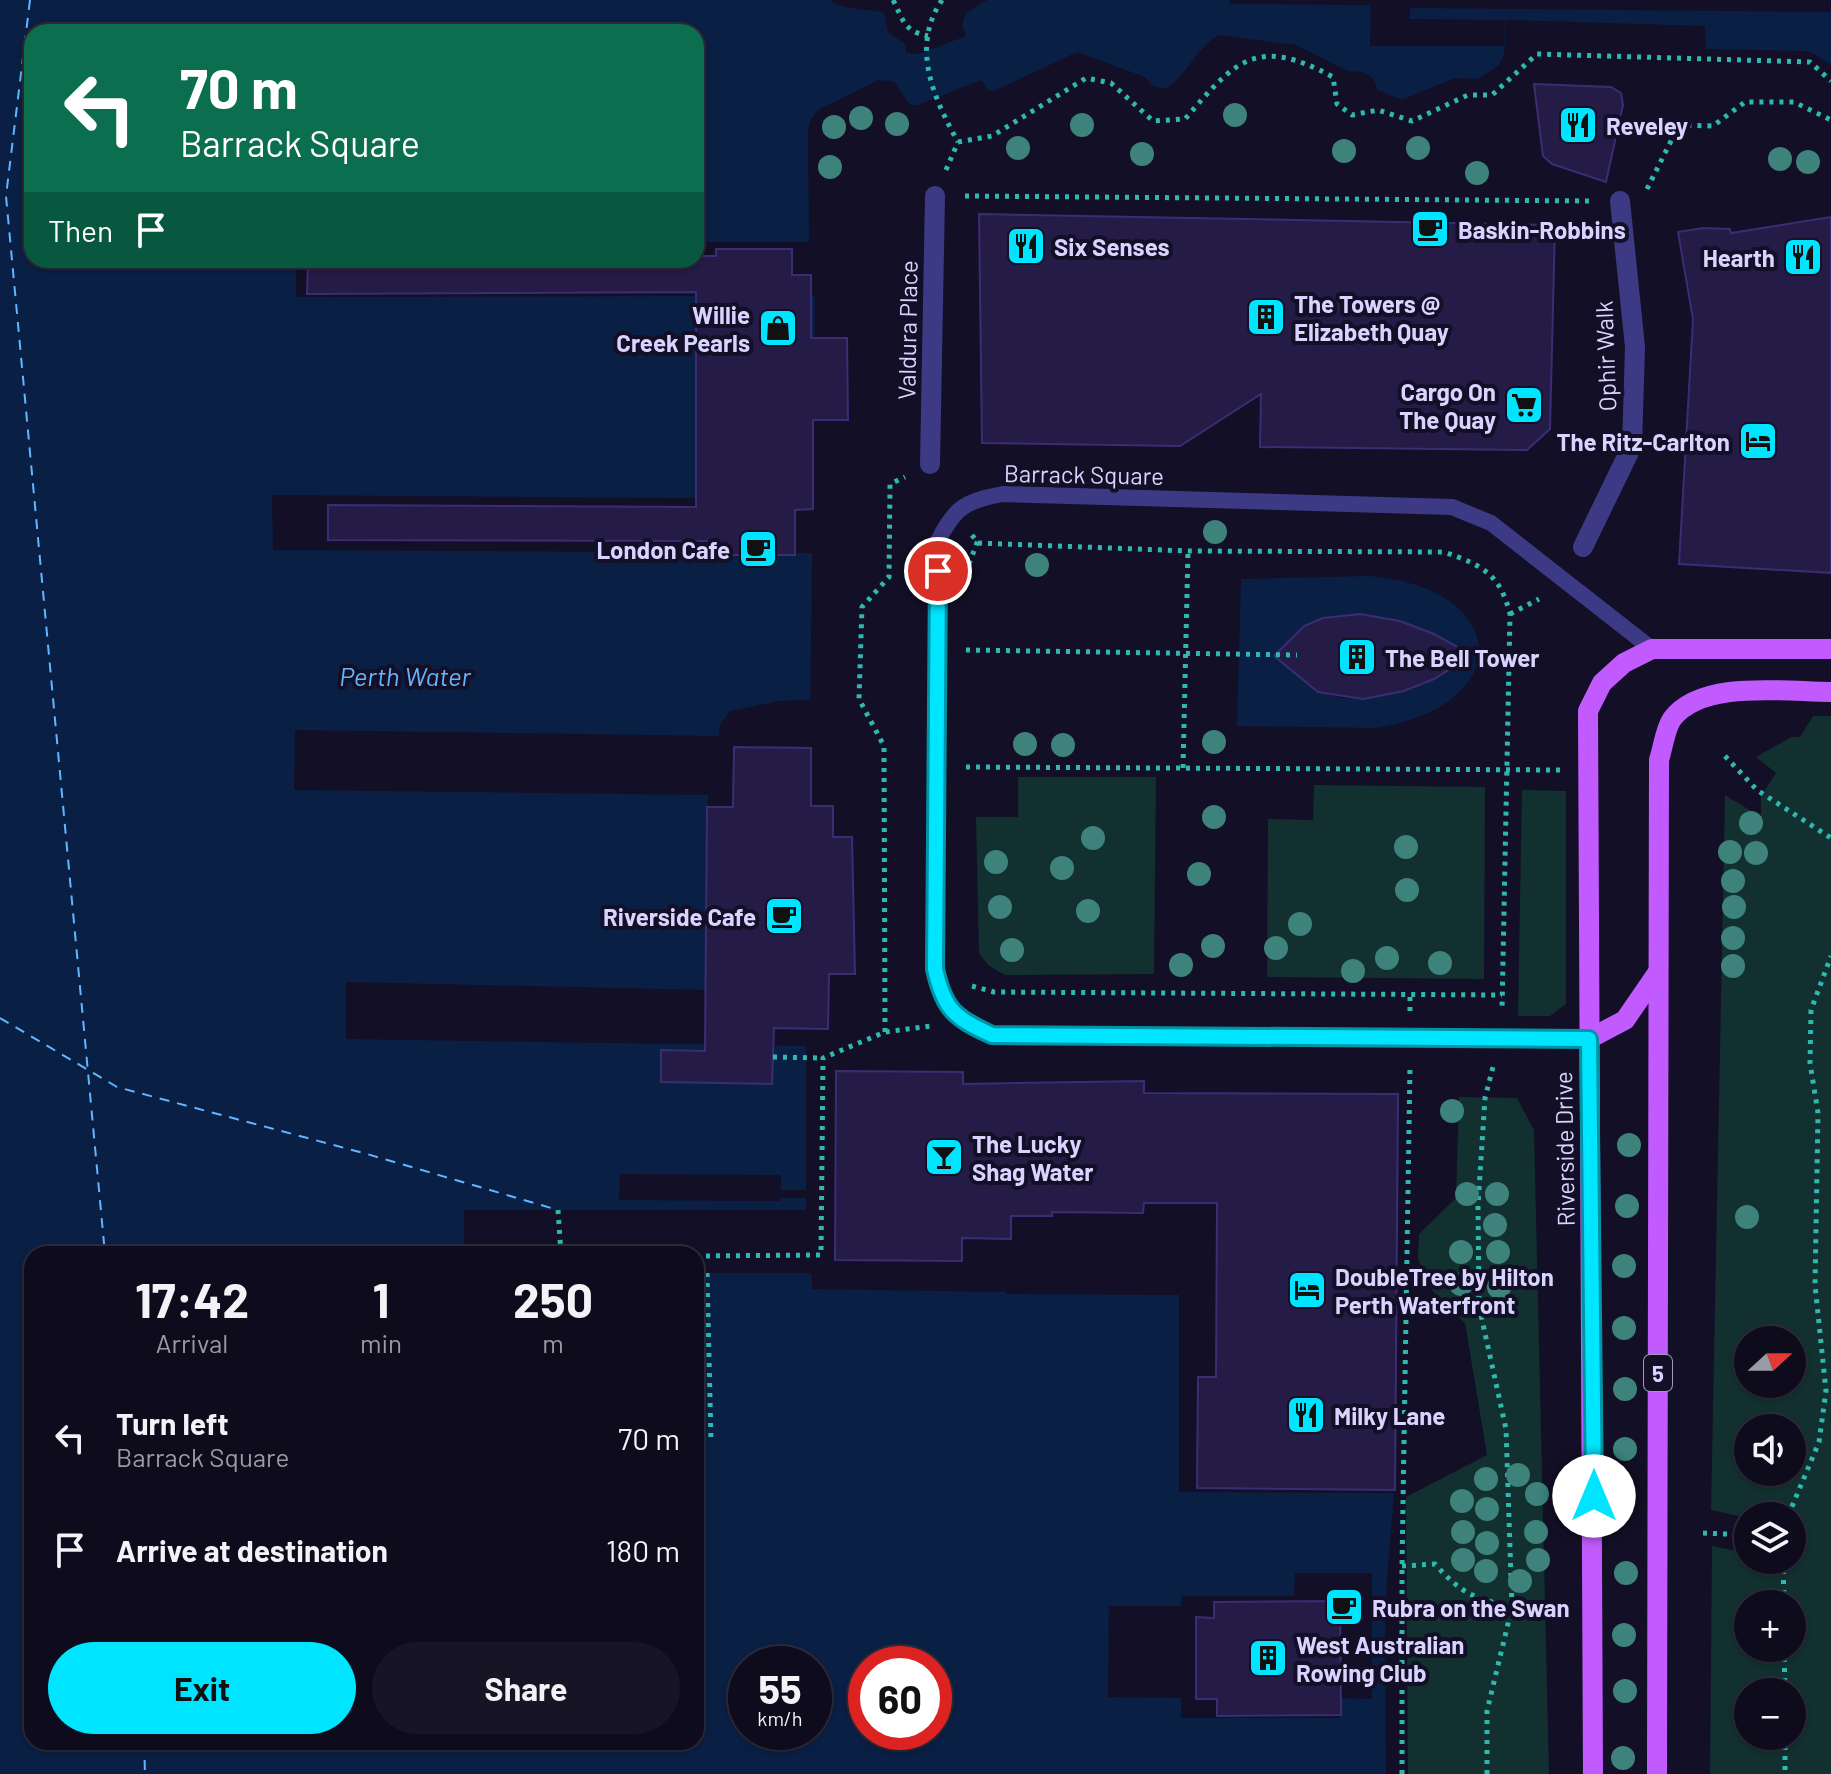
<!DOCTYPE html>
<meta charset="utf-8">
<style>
:root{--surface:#0e0b1c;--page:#171425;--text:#f1f3f6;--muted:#9b9ba3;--line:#2e2b3b;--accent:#00e5ff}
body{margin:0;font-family:Barlow,sans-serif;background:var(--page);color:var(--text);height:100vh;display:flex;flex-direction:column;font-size:30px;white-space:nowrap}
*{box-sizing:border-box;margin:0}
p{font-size:26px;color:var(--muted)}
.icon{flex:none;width:44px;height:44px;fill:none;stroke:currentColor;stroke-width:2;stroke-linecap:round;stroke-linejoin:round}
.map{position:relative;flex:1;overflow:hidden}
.details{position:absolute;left:24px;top:1246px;width:680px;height:504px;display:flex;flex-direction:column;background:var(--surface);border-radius:24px;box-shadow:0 2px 6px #0004,0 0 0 2px var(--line)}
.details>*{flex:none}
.top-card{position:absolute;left:24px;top:24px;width:680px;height:244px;border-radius:24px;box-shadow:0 2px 6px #0004,0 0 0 2px var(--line);background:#0b6e4f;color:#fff;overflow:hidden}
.needle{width:52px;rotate:69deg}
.fabs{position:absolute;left:1734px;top:1326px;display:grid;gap:16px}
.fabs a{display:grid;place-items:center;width:72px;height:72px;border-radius:50%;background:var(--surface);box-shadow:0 2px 6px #0004,0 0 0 2px var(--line);font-size:40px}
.speed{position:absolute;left:728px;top:1646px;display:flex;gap:16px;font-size:40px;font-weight:700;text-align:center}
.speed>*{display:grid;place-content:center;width:104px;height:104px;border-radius:50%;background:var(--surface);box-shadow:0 2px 6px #0004,0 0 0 2px var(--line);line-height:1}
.speed small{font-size:20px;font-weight:400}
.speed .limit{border:12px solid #d22;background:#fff;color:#111}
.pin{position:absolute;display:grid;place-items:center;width:68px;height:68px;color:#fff;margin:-34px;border:4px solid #fff;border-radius:50%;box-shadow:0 2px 8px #0007}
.me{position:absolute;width:88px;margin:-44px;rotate:0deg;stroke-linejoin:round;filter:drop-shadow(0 0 6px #0008)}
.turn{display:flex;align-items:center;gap:28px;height:168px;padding:0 24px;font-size:36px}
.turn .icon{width:104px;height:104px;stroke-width:2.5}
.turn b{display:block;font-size:56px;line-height:68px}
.then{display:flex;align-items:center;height:76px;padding:0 24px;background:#0003;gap:16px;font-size:30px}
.eta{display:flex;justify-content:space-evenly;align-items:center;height:136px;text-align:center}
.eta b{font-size:48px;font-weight:700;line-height:56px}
.primary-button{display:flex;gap:16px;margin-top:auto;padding:16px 24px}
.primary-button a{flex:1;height:92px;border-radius:48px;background:var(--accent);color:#111;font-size:32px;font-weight:700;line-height:92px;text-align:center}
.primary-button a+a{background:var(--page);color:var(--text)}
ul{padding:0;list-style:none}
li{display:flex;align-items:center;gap:24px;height:112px;padding:0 24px}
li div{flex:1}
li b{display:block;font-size:30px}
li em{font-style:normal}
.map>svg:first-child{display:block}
</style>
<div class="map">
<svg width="1831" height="1774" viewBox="0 0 1831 1774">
<rect width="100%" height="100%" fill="#130f26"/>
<g fill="#12302f" fill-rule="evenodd">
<path d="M1813 716H1831V1774H1710L1712 1546 1748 1553V1560H1792V1516L1748 1518 1711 1510 1725 795 1761 817V796L1776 773 1756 757 1791 737H1800ZM1748 1340H1792V1384H1748ZM1748 1428H1792V1472H1748ZM1748 1604H1792V1648H1748ZM1748 1692H1792V1736H1748Z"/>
<polygon points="1018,777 1156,777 1154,974 1005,975 988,965 979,953 976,817 1018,817"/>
<polygon points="1314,785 1485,787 1484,979 1267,977 1268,819 1313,820"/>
<polygon points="1522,790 1566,791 1566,1004 1550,1016 1518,1016"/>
<polygon points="1459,1097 1517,1098 1534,1130 1549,1774 1408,1774 1406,1497 1487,1455 1465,1323 1438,1299 1425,1279 1418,1258 1419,1234 1456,1198"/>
</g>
<g fill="#0a1f44" fill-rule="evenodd">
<path d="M0 0H830C846 12 865 7 884 13L888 32 905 44 906 53 919 54 966 36 962 26 965 14 987 0H1831V65L1813 53 1804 51 1706 49 1705 26 1506 20 1504 54 1499 65 1478 79 1455 78 1402 100 1378 90 1373 78 1362 72 1347 71 1296 45 1218 35C1196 49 1187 75 1165 89L1153 86 1145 77 1077 52 994 91 988 90 981 80 918 105H910L894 82 878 80 818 110 811 119 808 130 809 242 815 296 806 1071 812 1289 1179 1295V1492L1394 1493 1385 1606 1386 1774H0ZM32 32H696V260H32ZM32 1254H696V1742H32ZM746 1664H814V1732H746ZM866 1664H934V1732H866Z"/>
<path d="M1368 576C1512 587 1517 706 1376 728L1237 726 1241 579ZM1360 614 1400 621 1443 638 1434 679C1388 698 1335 714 1295 674L1303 675 1295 635C1313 617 1336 615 1360 614Z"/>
</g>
<g fill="#130f26">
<polygon points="1230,0 1831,0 1831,12 1410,8 1410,19 1505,20 1504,46 1370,46 1371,5 1229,4"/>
<polygon points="696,242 809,242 815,296 296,297 296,260 696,260"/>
<polygon points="272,495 813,499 812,553 273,550"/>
<polygon points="811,700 807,1046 346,1039 346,982 706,990 708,795 294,790 295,730 719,736 720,725 730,711 778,701"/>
<polygon points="806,1071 810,1071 816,1273 696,1273 696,1254 464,1254 464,1210 806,1210 806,1198 781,1198 780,1201 619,1200 620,1174 781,1175 781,1190 806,1190"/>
<polygon points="1006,1288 1179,1291 1179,1295 1006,1294"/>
<polygon points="1295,1573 1372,1573 1372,1699 1340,1698 1340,1718 1181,1718 1181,1698 1108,1697 1109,1606 1181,1606 1182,1596 1294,1596"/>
</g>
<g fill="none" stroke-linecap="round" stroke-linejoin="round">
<g stroke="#62b6ff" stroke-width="2" stroke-dasharray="10 8" stroke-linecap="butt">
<polyline points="30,0 6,196 105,1254"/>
<polyline points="0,1018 117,1087 367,1154 558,1210"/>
<polyline points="144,1742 145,1774"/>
</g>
</g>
<g fill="#241b47" stroke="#3b2d73" stroke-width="2">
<polygon points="1534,84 1611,87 1621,93 1623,105 1606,182 1552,164 1543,156"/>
<polygon points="979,214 1555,225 1550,429 1527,450 1260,447 1261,394 1180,446 982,443"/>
<polygon points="1831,217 1831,573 1679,564 1693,319 1678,232 1703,228 1730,229 1731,233"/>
<polygon points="716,249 792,249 792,275 811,275 811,338 847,338 848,420 813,420 813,509 795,510 795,555 716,555 716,541 328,540 328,505 696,507 696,292 307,294 308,260 696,260 696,256 716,256"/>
<polygon points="1360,614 1400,621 1434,634 1472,655 1434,679 1404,691 1363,699 1318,692 1274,656 1304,626 1323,618"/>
<polygon points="734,747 811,748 811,806 833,806 833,837 852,837 855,974 829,974 828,1029 774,1028 772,1084 661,1082 661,1050 705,1051 707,807 733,807"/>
<polygon points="836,1071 963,1072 963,1084 1144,1081 1144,1093 1398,1094 1395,1490 1197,1488 1198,1377 1216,1377 1217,1203 1144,1203 1143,1213 1052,1212 1052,1216 1011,1216 1011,1239 962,1238 962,1261 835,1260"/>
<polygon points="1340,1601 1341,1715 1217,1716 1217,1699 1196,1699 1196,1617 1214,1618 1214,1602"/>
</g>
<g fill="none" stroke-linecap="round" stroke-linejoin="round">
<g stroke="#2fb8b0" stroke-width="5" stroke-dasharray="4 6" stroke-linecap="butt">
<path d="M893 0C903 19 903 31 928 36"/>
<path d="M942 0C910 47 934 99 958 142"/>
<path d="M958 142 992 136 1086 78 1111 83 1153 121 1185 119C1235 61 1256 35 1333 77L1337 104 1352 115 1378 110 1412 121 1468 95H1492L1537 54 1810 62 1831 81"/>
<polyline points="946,170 958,142"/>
<polyline points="1647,189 1679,125 1713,126 1745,102 1794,102 1831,120"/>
<polyline points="965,196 1591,201"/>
<path d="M972 535 978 543 1188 551 1444 552C1482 565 1500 574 1510 614L1502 1010"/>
<polyline points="969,564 978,540"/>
<polyline points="1510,614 1539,599"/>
<polyline points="966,650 1297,655"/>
<polyline points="1725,756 1757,790 1831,838"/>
<polyline points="966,767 1560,770"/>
<polyline points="1183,768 1188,551"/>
<polyline points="972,986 994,992 1502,995"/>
<polyline points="1410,997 1410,1012"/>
<polyline points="885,1032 884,746 859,699 862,607 889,577 890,484 905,477"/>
<polyline points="773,1057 823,1058"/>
<polyline points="558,1210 561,1254"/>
<polyline points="696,1256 821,1255 823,1058 885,1032 931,1026"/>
<polyline points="707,1273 711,1442"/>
<polyline points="1788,1516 1819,1442 1826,1391 1815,1285 1818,1113 1810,1063 1811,1010 1831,956"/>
<polyline points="1703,1533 1748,1535"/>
<polyline points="1783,1560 1784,1604"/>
<path d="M1402 1566 1435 1564C1462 1594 1473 1598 1512 1607"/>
<polyline points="1784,1648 1785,1692"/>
<polyline points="1785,1736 1785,1774"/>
<polyline points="1402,1774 1402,1566 1410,1066"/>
<polyline points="1487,1774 1487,1711 1512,1607 1506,1429 1479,1306 1478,1205 1485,1098 1493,1067"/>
</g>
<path stroke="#3d3a85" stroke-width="16" d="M1589 1039 992 1035C955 1018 944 1010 935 969L938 541C955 507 965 501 1003 494L1452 507 1491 523 1652 649"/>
<g stroke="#3d3a85" stroke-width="20">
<polyline points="930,464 935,196"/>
<polyline points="1583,547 1632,446 1635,347 1620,201"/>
</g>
<g stroke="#c25bff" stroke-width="20">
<polyline points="1589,1039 1625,1020 1658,972"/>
<polyline points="1593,1774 1588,711 1602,683 1624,663 1652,649 1831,649"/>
<path d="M1657 1774 1659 760C1663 748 1665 729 1672 719 1702 679 1786 692 1831 692"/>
</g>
</g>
<g fill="#3d827b">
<circle cx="1235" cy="115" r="12"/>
<circle cx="861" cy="118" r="12"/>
<circle cx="897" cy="124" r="12"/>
<circle cx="1082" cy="125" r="12"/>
<circle cx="834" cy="127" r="12"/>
<circle cx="1018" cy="148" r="12"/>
<circle cx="1418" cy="148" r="12"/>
<circle cx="1344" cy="151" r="12"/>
<circle cx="1142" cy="154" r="12"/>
<circle cx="1780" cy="159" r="12"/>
<circle cx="1808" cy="162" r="12"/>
<circle cx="830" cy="167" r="12"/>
<circle cx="1477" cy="173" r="12"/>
<circle cx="1215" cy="532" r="12"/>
<circle cx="1037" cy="565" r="12"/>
<circle cx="1214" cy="742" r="12"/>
<circle cx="1025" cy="744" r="12"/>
<circle cx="1063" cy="745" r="12"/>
<circle cx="1214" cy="817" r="12"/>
<circle cx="1751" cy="823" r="12"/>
<circle cx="1093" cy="838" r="12"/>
<circle cx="1406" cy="847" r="12"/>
<circle cx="1730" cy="852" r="12"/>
<circle cx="1756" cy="853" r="12"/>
<circle cx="996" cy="862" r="12"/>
<circle cx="1062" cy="868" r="12"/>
<circle cx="1199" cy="874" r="12"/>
<circle cx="1733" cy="881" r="12"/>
<circle cx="1407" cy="890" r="12"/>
<circle cx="1000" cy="907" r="12"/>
<circle cx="1734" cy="907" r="12"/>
<circle cx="1088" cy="911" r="12"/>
<circle cx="1300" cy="924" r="12"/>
<circle cx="1733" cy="938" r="12"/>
<circle cx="1213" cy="946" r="12"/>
<circle cx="1276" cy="948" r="12"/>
<circle cx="1012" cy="950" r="12"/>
<circle cx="1387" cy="958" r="12"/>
<circle cx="1440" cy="963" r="12"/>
<circle cx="1181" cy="965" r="12"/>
<circle cx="1733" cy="966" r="12"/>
<circle cx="1353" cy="971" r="12"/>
<circle cx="1452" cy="1111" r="12"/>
<circle cx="1629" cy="1145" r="12"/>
<circle cx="1467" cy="1194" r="12"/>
<circle cx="1497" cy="1194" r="12"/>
<circle cx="1627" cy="1206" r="12"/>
<circle cx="1747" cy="1217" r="12"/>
<circle cx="1495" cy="1225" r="12"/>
<circle cx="1461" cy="1252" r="12"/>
<circle cx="1498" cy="1252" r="12"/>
<circle cx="1624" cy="1266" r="12"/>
<circle cx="1461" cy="1284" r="12"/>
<circle cx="1499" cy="1287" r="12"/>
<circle cx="1624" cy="1328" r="12"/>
<circle cx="1625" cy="1389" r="12"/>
<circle cx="1625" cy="1449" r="12"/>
<circle cx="1518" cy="1475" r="12"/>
<circle cx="1486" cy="1479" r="12"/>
<circle cx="1537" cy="1494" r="12"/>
<circle cx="1462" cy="1501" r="12"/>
<circle cx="1487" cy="1509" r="12"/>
<circle cx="1463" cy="1532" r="12"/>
<circle cx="1536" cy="1532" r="12"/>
<circle cx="1487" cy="1543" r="12"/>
<circle cx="1463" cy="1560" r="12"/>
<circle cx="1538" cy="1560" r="12"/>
<circle cx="1486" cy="1571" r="12"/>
<circle cx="1626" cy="1573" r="12"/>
<circle cx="1520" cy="1581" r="12"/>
<circle cx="1624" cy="1635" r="12"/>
<circle cx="1625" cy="1691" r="12"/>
<circle cx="1623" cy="1758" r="12"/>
</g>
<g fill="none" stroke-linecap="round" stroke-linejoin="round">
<g stroke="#0095a6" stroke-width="20">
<path id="route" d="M938 571 935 969C944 1010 955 1018 992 1035L1589 1039 1594 1496"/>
</g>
<use href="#route" stroke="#00e5ff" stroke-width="14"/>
</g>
<defs>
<g id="restaurant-square" transform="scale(2)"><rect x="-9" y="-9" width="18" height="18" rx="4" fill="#00e5ff" stroke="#130f26"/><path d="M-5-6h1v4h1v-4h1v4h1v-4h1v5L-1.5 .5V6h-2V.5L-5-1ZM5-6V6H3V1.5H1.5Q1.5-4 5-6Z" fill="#111"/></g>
<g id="cafe-square" transform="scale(2)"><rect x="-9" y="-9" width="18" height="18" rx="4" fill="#00e5ff" stroke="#130f26"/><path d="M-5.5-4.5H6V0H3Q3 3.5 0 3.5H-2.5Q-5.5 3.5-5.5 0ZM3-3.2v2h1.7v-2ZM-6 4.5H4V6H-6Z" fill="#111"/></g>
<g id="building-square" transform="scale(2)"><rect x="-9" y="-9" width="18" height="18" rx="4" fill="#00e5ff" stroke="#130f26"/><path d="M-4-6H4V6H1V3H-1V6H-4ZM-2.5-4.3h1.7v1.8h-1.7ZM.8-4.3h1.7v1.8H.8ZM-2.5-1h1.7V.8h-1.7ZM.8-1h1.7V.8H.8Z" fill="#111"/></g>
<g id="shop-square" transform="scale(2)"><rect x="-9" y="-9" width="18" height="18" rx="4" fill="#00e5ff" stroke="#130f26"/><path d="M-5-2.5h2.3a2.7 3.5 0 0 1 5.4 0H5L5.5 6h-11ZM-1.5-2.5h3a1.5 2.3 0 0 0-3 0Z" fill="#111"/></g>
<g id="supermarket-square" transform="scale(2)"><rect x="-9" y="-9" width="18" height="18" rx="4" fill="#00e5ff" stroke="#130f26"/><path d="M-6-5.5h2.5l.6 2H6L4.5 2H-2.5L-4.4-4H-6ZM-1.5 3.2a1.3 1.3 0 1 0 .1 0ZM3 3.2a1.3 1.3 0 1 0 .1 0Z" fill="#111"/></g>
<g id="hotel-square" transform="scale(2)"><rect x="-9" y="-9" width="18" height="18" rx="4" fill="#00e5ff" stroke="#130f26"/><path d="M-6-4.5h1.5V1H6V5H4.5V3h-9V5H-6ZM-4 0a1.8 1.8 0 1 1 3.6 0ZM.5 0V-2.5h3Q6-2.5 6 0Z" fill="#111"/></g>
<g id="bar-square" transform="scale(2)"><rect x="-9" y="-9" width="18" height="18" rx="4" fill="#00e5ff" stroke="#130f26"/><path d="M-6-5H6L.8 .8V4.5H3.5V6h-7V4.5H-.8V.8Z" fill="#111"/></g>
</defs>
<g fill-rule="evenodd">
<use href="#restaurant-square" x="1578" y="125"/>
<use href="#cafe-square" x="1430" y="229"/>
<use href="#restaurant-square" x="1026" y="246"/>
<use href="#restaurant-square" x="1803" y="257"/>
<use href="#building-square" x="1266" y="317"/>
<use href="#shop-square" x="778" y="328"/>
<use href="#supermarket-square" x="1524" y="405"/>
<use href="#hotel-square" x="1758" y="441"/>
<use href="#cafe-square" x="758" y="549"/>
<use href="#building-square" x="1357" y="657"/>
<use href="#cafe-square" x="784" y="916"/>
<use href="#bar-square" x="944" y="1157"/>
<use href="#hotel-square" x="1307" y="1290"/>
<use href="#restaurant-square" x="1306" y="1415"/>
<use href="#cafe-square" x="1344" y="1607"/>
<use href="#building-square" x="1268" y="1658"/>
</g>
<g text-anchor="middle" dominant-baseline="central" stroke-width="8" stroke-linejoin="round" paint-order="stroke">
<rect fill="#130f26" stroke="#9e99be" stroke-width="2" x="1644" y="1355" width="28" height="36" rx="6"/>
<g font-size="22" font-weight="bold" fill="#d9d4ff">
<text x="1658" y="1373">5</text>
</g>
<g font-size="24" font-weight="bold" fill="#d9d4ff" stroke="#130f26" text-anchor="start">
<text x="1606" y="125">Reveley</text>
<text x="1458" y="229">Baskin-Robbins</text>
<text x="1054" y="246">Six Senses</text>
<text x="1775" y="257" text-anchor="end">Hearth</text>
<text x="1294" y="303">The Towers @<tspan x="1294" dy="28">Elizabeth Quay</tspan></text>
<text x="750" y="314" text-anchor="end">Willie<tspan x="750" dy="28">Creek Pearls</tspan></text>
<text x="1496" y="391" text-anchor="end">Cargo On<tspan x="1496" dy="28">The Quay</tspan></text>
<text x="1730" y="441" text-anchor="end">The Ritz-Carlton</text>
<text x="730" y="549" text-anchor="end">London Cafe</text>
<text x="1385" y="657">The Bell Tower</text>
<text x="756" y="916" text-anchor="end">Riverside Cafe</text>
<text x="972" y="1143">The Lucky<tspan x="972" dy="28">Shag Water</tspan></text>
<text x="1335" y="1276">DoubleTree by Hilton<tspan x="1335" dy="28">Perth Waterfront</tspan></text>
<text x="1334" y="1415">Milky Lane</text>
<text x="1372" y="1607">Rubra on the Swan</text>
<text x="1296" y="1644">West Australian<tspan x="1296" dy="28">Rowing Club</tspan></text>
</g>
<g font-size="24" fill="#d9d4ff" stroke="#130f26">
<text transform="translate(907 330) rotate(-89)">Valdura Place</text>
<text transform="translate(1605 356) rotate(-92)">Ophir Walk</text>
<text transform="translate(1084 474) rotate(1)">Barrack Square</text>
<text transform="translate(1564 1149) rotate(-91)">Riverside Drive</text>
</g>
<g font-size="26" font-style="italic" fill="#62b6ff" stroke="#130f26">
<text x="405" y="675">Perth Water</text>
</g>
</g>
</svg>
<div class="fabs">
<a><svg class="needle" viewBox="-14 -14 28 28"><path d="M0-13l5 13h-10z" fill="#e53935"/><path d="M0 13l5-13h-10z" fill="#9b9ba3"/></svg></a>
<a><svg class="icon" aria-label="sound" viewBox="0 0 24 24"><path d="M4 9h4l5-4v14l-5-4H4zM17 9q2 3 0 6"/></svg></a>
<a><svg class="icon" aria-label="layers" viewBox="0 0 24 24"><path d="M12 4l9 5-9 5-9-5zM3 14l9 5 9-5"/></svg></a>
<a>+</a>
<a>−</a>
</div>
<div class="speed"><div>55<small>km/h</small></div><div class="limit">60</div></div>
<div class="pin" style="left:938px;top:571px;background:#d93025"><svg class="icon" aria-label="arrive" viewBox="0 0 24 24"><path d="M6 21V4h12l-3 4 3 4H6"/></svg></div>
<svg class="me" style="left:1594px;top:1496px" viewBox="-20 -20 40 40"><circle r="19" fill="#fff"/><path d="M0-13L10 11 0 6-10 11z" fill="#00e5ff"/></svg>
<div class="top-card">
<div class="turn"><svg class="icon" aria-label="left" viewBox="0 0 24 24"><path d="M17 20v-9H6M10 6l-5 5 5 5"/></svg><div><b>70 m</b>Barrack Square</div></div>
<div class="then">Then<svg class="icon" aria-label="arrive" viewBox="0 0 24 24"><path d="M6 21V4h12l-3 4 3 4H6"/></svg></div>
</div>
<section class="details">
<div class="eta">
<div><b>17:42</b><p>Arrival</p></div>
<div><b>1</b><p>min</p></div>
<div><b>250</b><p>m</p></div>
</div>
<ul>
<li><svg class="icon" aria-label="left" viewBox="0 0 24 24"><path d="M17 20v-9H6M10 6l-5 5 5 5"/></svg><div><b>Turn left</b><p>Barrack Square</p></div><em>70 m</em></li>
<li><svg class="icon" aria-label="arrive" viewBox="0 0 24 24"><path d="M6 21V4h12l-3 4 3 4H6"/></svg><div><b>Arrive at destination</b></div><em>180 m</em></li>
</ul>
<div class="primary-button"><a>Exit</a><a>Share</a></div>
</section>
</div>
